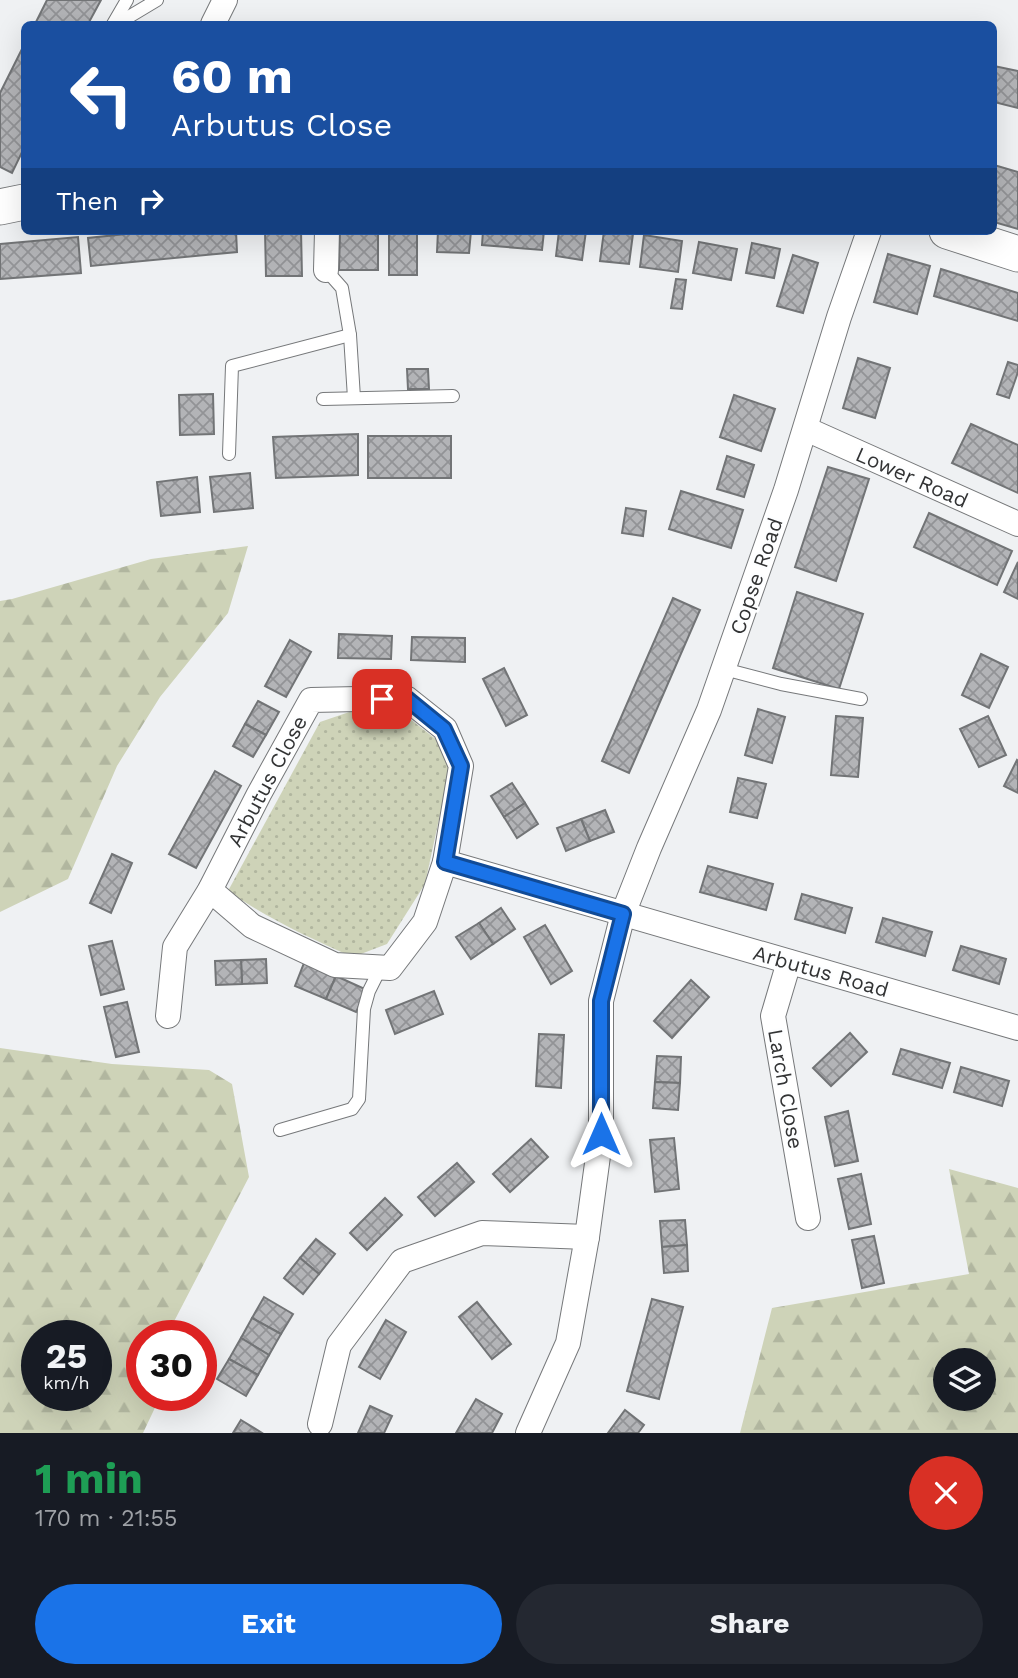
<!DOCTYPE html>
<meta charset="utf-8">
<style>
:root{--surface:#171b24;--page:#242831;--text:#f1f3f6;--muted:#9ea1a6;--accent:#1a73e8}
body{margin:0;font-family:"Work Sans",sans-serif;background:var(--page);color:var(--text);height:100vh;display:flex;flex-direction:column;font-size:26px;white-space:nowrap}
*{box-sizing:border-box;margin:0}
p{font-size:23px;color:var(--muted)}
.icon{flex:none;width:38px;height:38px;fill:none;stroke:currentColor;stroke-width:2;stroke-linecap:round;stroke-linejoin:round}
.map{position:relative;height:1433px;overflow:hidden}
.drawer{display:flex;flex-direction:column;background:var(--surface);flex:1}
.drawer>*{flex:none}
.guide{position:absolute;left:21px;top:21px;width:976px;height:214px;border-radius:10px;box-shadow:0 7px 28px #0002;background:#1a4fa0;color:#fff;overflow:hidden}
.controls{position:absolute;left:933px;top:1348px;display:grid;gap:14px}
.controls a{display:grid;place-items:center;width:63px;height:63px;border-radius:50%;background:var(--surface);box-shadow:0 7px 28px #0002;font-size:35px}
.speed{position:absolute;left:21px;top:1320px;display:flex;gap:14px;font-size:35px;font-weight:700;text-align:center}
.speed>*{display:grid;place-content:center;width:91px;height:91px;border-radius:50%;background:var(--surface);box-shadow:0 7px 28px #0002;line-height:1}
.speed small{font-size:18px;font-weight:400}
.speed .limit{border:10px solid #d22;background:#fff;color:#111}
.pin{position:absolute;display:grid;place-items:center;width:60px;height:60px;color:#fff;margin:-30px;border-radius:14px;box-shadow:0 4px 10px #0006}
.me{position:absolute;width:77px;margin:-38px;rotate:0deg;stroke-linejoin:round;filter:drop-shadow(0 0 5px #0008)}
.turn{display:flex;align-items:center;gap:24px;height:147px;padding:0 35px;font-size:32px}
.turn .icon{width:91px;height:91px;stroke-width:2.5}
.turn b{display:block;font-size:49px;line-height:60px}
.then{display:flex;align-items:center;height:66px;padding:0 35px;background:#0003;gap:14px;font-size:26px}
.round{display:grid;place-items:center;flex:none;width:74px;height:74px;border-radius:37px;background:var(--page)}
.head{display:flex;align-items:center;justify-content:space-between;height:119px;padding:0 35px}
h1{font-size:42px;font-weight:700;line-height:52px;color:#1e9e55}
.button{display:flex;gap:14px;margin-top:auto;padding:14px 35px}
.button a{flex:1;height:80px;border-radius:42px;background:var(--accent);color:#fff;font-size:28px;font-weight:700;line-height:80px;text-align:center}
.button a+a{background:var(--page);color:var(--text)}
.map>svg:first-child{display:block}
</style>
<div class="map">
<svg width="1018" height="1433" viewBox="0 0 1018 1433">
<defs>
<pattern id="grass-dots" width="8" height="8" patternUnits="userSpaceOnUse" patternTransform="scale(1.75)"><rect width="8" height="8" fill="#ced3b8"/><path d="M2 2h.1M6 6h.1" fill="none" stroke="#b1b69f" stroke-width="1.8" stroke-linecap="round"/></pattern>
<pattern id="forest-firs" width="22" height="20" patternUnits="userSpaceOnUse" patternTransform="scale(1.75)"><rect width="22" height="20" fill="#ced3b8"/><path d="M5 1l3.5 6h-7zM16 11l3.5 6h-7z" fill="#b1b69f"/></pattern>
<pattern id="building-cross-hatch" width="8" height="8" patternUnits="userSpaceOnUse" patternTransform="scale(1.75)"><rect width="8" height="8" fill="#b3b4b7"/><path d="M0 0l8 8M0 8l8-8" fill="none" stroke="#929396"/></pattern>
</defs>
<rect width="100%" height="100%" fill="#eff1f3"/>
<path fill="url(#grass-dots)" d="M395 707 442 744 450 768 425 884 387 944 353 957C309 938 267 918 228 891L320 722 361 708Z"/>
<g fill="url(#forest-firs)" fill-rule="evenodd">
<polygon points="248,546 228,613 160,697 117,766 68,879 0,912 0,601 12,599 151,559"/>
<path d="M0 1048 112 1064 209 1070 232 1084 249 1177 167 1335H142V1395H161L143 1433H0ZM96 1335V1395H37V1335Z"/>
<path d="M949 1169 1018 1188V1433H740L772 1308 969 1274ZM945 1360H984V1398H945Z"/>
</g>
<g fill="url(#building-cross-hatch)" stroke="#727476" stroke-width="2">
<polygon points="47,0 101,0 88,24 35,24"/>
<polygon points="24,45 24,148 12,173 0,167 0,93"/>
<polygon points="994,66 1018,71 1018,108 994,102"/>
<polygon points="994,165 1018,172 1018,229 994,222"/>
<polygon points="155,231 236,231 237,252 91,266 88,238"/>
<polygon points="265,231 301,231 302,276 266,276"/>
<polygon points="340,231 378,231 378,270 339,270"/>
<rect x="389" y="231" width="28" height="44"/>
<polygon points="438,231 471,231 469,253 437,252"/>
<polygon points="483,231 544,231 542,250 482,245"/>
<polygon points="559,231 586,231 582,260 556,256"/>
<polygon points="604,231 633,234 629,264 600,261"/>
<polygon points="644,235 682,241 678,272 640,267"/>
<polygon points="78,237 81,273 0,279 0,244"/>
<polygon points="699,242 737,249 731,280 693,273"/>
<polygon points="752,243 780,249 774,278 746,273"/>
<polygon points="888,254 930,266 917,314 874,302"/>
<polygon points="793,255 818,263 803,313 777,306"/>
<polygon points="941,269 1018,293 1018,321 934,296"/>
<polygon points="676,279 686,280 682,309 671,308"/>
<polygon points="858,358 890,368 875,418 843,408"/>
<polygon points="1008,362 1018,365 1018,372 1009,398 997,394"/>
<polygon points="407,369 428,369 429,389 408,389"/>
<polygon points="213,394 214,434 180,435 179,395"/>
<polygon points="734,395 775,409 761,451 720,437"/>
<polygon points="971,424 1018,445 1018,493 952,463"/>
<polygon points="358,434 358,475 276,478 273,437"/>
<rect x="368" y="436" width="83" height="42"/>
<polygon points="727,456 754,465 744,497 717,489"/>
<polygon points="828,467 869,479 836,581 795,567"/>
<polygon points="250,473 253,508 214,512 210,477"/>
<polygon points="197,477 200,512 161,516 157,482"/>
<polygon points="681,491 743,510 731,548 669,529"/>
<polygon points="626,508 646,511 643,536 622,533"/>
<polygon points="929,513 1012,551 997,585 914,547"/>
<polygon points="1018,562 1018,599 1004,592"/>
<polygon points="797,592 863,614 839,689 773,668"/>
<polygon points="673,598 700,610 629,773 602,761"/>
<polygon points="339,634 392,636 391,659 338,658"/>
<polygon points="412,637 465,638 465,662 411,660"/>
<polygon points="290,640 311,652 286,697 265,686"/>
<polygon points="981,654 1008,667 989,708 962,695"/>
<polygon points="504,668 527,715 506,726 483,679"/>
<polygon points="258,701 279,712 266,735 245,724"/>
<polygon points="758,709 785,717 772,763 745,755"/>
<polygon points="836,716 863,718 858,777 831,775"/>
<polygon points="988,716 1006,755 979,767 960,729"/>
<polygon points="245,724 266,735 253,757 233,746"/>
<polygon points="1017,760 1018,761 1018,793 1004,786"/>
<polygon points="215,771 241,786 196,868 169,854"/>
<polygon points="738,778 766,784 757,818 730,812"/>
<polygon points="512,783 525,803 504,817 491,796"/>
<polygon points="525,803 538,824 517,838 504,817"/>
<polygon points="605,810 614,832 590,841 581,819"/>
<polygon points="581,819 590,841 566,851 557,828"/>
<polygon points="112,854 132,863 111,913 90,903"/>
<polygon points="708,866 773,884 766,910 700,892"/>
<polygon points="802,894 852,908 845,933 795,919"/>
<polygon points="501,908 515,929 493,944 479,923"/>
<polygon points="883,918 932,932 925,956 876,942"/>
<polygon points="479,923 493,944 471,959 456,937"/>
<polygon points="545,925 572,971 551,984 524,937"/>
<polygon points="112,941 124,989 101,995 89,946"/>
<polygon points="961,946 1006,959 999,984 953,970"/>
<polygon points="266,959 267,983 242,984 241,960"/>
<polygon points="241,960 242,984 216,985 215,961"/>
<polygon points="304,963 336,976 326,999 295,986"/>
<polygon points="336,976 367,990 356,1012 326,999"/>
<polygon points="691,980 709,997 672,1038 654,1021"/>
<polygon points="434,991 443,1014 395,1034 386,1010"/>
<polygon points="127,1002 139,1052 116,1057 104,1007"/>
<polygon points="850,1033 867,1052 831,1086 813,1068"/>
<polygon points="539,1034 564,1035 561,1088 536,1086"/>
<polygon points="901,1049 950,1063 942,1088 893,1074"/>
<polygon points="657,1056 681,1057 680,1083 655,1082"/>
<polygon points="961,1067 1009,1081 1002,1106 954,1092"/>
<polygon points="655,1082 680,1083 678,1110 653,1108"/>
<polygon points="848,1111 858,1161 835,1166 825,1117"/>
<polygon points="674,1138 679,1189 655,1192 650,1140"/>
<polygon points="531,1139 548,1157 510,1192 493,1174"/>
<polygon points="457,1163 474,1182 435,1216 418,1197"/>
<polygon points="861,1174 871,1224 849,1229 838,1179"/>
<polygon points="385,1198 402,1215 367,1250 350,1233"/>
<polygon points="685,1220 687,1245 662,1247 660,1221"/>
<polygon points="874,1236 884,1283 862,1288 852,1240"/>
<polygon points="316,1239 335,1254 319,1274 300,1258"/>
<polygon points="687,1245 688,1271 664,1273 662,1247"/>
<polygon points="300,1258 319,1274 303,1294 284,1278"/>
<polygon points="264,1297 293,1314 281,1334 252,1318"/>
<polygon points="652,1299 683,1307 659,1399 627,1391"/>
<polygon points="477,1302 511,1344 492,1359 459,1317"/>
<polygon points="252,1318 281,1334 269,1355 241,1338"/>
<polygon points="386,1320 406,1332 380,1379 359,1367"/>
<polygon points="241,1338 269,1355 258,1375 229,1359"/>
<polygon points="229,1359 258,1375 246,1396 217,1379"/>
<polygon points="476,1399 502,1414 492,1433 456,1433"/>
<polygon points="370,1406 392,1416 384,1433 358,1433"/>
<polygon points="625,1410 644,1425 638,1433 608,1433"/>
<polygon points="241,1420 262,1433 233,1433"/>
</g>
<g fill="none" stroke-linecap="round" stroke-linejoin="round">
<g stroke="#76787a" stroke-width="14">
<g id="lane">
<polyline points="113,24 127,0"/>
<polyline points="117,24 157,0"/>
<polyline points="326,270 342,288 350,335 354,398"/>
<polyline points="323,399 453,396"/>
<polyline points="229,454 232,366 350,335"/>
<polyline points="724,669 781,684 861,699"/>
<polyline points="280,1130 352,1109 359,1099 364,1009 369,991 381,967"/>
</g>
</g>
<g stroke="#76787a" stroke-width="26">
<g id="street">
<polyline points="213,24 225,0"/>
<polyline points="326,270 327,231"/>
<polyline points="806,429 1018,524"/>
<polyline points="210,890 252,926 335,965 390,968 425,922 445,862"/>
<polyline points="789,962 773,1016 808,1218"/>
<polyline points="168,1016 175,947 210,890 259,794 311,700 406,698 445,729 461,766 445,862 1018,1028"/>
<polyline points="320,1424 339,1345 402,1261 482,1233 587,1237"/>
<polyline points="528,1433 568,1343 587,1237 601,1134 601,1001 623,914 649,848 709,710 786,490 839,317 869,231"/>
</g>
</g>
<g stroke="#76787a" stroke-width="37">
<g id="secondary">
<polyline points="0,207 24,202"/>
<polyline points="947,231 1018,254"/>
</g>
</g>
<use href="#lane" stroke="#fff" stroke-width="12"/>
<use href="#street" stroke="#fff" stroke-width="24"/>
<use href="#secondary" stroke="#fff" stroke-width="35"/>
</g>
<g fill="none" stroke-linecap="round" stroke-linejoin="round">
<g stroke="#114b97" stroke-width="18">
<polyline id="route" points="382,699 406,698 444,729 461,766 445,862 623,914 601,1001 601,1134"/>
</g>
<use href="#route" stroke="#1a73e8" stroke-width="12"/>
</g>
<g text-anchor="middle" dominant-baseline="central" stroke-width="5" stroke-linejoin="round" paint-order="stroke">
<g font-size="21" fill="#323334" stroke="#fdfeff">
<text transform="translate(912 477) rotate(24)">Lower Road</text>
<text transform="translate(756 576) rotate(-71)">Copse Road</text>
<text transform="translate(267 781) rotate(-62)">Arbutus Close</text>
<text transform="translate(821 971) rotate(16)">Arbutus Road</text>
<text transform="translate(786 1089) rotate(80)">Larch Close</text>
</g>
</g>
</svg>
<div class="controls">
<a><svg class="icon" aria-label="layers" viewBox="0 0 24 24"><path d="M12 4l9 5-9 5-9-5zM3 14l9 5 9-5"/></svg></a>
</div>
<div class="speed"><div>25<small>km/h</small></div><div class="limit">30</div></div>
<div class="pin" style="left:382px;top:699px;background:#d93025"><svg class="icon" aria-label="arrive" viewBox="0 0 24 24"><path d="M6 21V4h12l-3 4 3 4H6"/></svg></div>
<svg class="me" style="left:601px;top:1134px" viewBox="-20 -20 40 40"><path d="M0-17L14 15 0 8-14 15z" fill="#1a73e8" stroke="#fff" stroke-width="4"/></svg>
<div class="guide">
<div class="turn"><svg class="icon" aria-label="left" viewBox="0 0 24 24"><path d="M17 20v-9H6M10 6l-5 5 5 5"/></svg><div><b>60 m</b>Arbutus Close</div></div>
<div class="then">Then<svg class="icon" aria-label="right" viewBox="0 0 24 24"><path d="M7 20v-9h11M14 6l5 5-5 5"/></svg></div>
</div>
</div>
<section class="drawer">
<div class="head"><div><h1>1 min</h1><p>170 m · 21:55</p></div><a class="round" style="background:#d93025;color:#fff"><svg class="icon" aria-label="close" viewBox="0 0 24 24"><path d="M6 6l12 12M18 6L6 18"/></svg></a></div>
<div class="button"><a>Exit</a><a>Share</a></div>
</section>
